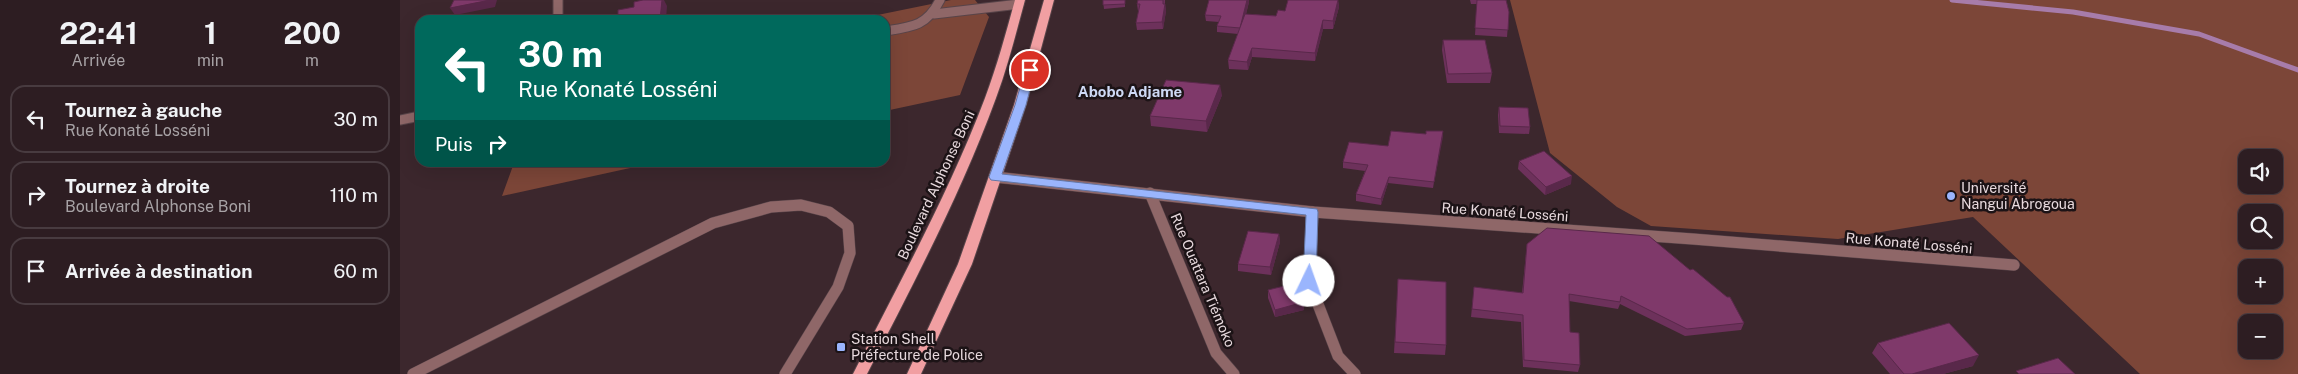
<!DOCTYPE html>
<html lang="fr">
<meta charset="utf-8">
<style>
:root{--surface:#2d1d22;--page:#35262a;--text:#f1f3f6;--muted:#a7a2a5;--line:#483b40}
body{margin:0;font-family:"Public Sans",sans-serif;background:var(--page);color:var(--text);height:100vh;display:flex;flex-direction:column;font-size:19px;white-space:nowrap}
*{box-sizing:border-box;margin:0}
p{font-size:16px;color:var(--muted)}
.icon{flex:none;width:28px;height:28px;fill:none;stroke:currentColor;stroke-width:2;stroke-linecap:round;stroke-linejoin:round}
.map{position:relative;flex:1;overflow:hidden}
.panel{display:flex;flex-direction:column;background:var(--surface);width:400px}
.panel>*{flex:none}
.hud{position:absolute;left:15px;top:15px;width:475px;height:152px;border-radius:15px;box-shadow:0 5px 20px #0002,0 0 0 1px var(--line);background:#00695c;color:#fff;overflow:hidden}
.controls{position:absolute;left:1838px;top:149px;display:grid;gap:10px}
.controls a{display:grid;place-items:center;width:45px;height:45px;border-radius:10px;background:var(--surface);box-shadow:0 5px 20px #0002,0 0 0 1px var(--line);font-size:25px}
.pin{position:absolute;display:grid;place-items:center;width:42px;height:42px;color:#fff;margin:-21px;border:2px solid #fff;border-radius:50%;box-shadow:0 1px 5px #0007}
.me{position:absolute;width:55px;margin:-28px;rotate:3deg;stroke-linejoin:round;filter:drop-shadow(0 0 4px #0008)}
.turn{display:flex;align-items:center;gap:18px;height:105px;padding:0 20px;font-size:22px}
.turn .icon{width:65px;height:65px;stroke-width:2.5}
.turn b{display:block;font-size:35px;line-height:42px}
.then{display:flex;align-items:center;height:48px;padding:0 20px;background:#0003;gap:10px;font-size:19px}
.eta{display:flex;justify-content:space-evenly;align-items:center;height:85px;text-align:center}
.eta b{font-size:30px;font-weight:700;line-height:35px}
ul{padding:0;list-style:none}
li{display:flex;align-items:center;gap:15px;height:68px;margin:0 10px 8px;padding:0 10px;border:2px solid var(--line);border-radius:15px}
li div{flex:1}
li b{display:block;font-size:19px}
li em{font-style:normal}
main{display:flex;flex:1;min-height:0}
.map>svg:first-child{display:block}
</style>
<main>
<section class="panel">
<div class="eta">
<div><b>22:41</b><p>Arrivée</p></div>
<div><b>1</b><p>min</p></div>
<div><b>200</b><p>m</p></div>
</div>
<ul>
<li><svg class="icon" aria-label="left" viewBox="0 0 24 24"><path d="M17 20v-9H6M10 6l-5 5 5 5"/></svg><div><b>Tournez à gauche</b><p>Rue Konaté Losséni</p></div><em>30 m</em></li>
<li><svg class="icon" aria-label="right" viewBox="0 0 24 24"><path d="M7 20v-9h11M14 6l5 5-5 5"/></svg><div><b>Tournez à droite</b><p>Boulevard Alphonse Boni</p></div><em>110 m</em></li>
<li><svg class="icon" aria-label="arrive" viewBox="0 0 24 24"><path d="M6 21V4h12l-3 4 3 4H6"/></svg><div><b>Arrivée à destination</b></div><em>60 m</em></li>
</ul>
</section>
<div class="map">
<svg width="1898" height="374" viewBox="0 0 1898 374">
<rect width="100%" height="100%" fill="#3c272d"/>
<g fill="#7c4638" fill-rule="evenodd">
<polygon points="551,0 575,0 589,17 560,95 485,111 485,20 453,20"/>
<path d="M1110 0H1898V374H1740L1573 217 1438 239 1251 226 1217 207 1150 153ZM1846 158H1874V185H1846ZM1846 212H1874V240H1846ZM1846 268H1874V295H1846ZM1874 322V350H1846V322Z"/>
<polygon points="114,163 114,162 253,163 102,196"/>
</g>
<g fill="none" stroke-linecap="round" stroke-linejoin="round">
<polyline stroke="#a77caa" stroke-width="5" points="1552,0 1673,12 1799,34 1898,70"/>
<g stroke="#584449" stroke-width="11">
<g id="minor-far1">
<polyline points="158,0 158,20"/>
<polyline points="534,14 619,4"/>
<path d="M485 31C512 27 527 26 540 0"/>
<polyline points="0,120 20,116"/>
</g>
</g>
<g stroke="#584449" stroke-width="12">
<g id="minor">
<polyline points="595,177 913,212 1293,239 1614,265"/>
<polyline points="750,193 816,353 834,374"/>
<polyline points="913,212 909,281 938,356 955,374"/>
<polyline points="13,374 313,223 371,207 401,205 429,212 448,226 450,253 438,287 385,374"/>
</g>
</g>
<g stroke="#584449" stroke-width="2">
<g id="primary">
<path d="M615 0H625C616 33 608 66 596 98 561 194 513 284 467 374H453C499 283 549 193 585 98 597 66 606 33 615 0Z"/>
<polygon points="644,0 654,0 626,105 572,264 521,374 507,374 558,264 614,105"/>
</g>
</g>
<use href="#minor-far1" stroke="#8f6768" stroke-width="9"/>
<use href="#minor" stroke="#8f6768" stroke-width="11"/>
<use href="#primary" fill="#f19fa2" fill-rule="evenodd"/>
</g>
<g fill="#6d315b">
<polygon points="703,0 725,0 725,7 704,9"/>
<polygon points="738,0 765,0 765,4 766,11 763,29 737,30 736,23 739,11 738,11 737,4"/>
<polygon points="938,0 939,7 933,29 923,29 915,61 852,57 848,70 829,69 828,60 838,34 817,32 817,26 819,22 806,21 805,15 849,2 846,14 876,16 885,11"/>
<polygon points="1070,0 1106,0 1109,12 1107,37 1075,35 1077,4 1071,4"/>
<polygon points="1043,40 1092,73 1090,83 1047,83 1042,50"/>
<polygon points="822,95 807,132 751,126 750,116"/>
<polygon points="1099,107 1130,127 1129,134 1099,133 1098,115"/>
<polygon points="1043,131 1033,188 988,183 981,205 956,201 956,194 965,171 943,168 943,162 1026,134"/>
<polygon points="1119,161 1171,184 1145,195 1118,169"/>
<polygon points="879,234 880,242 871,275 838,271 838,264"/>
<polygon points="1127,244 1344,323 1341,330 1285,336 1220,304 1218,309 1169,301 1170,332 1180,365 1178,372 1123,367 1121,322 1071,317 1074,287 1122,293"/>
<polygon points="998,279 1046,345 1045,355 994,353"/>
<polygon points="868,290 904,310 875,317 868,298"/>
<polygon points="1478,343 1573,366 1543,374 1490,374 1472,353"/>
</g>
<g fill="#59284a">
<polygon points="90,0 97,0 95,7 55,15 50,8"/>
<polygon points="262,0 264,0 267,6 266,20 260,20"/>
<polygon points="847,0 849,0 849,2 841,34 840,28"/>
<polygon points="938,0 939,7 933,29 933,21"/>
<polygon points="765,4 766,11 763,29 762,22"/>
<polygon points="923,20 923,29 915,61 915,53"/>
<polygon points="852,48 852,57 848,70 847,62"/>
<polygon points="820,85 822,95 807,132 806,121"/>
<polygon points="1043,131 1043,137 1033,188 1034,182"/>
<polygon points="1172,176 1171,184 1145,195 1146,187"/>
<polygon points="989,177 988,183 981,205 981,199"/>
<polygon points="879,234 880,242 871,275 870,267"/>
<polygon points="904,302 904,310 875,317 875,310"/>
<polygon points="1579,355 1573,366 1543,374 1512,374"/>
</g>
<g fill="#7f396a" stroke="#59284a">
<polygon points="54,0 90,0 50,8"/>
<polygon points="243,0 262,0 260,20 218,20 218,10 234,7 234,2"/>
<polygon points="703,0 725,0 725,4 703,5"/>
<polygon points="738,0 763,0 763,4 765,4 762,22 736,23 740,4 737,4"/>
<polygon points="809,0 847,0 840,28 817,26 821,16 805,15"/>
<polygon points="888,0 938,0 933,21 923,20 915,53 852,48 847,62 828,60 845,14 876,16 878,10 885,11"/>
<polygon points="1077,0 1106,0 1109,12 1108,30 1075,28"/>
<polygon points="1043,40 1085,40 1092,73 1048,74"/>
<polygon points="766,80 820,85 806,121 750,116"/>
<polygon points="1099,107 1128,108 1130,127 1100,126"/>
<polygon points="991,131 1026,134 1026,131 1043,131 1034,182 989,177 981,199 956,194 968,165 943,162 949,142 988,146"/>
<polygon points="1144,151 1172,176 1146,187 1119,161"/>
<polygon points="1147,228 1249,236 1290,270 1293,269 1327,297 1330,297 1344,323 1287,329 1221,296 1220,302 1169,294 1170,332 1179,333 1180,365 1124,360 1123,315 1072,309 1074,287 1123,293 1127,244"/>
<polygon points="848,231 879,234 870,267 838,264"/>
<polygon points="998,279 1046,282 1046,345 995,342"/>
<polygon points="896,283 904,302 875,310 868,290"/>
<polygon points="1549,323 1579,355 1512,374 1504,374 1478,343"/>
<polygon points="1658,358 1675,374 1619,374 1616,371"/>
</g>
<polygon fill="#9ab5fd" stroke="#6476a4" points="630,67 635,70 626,105 602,174 917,209 918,212 916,281 914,284 909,285 903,281 906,215 591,180 589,177 615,105 625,70"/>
<g fill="#9ab5fd" stroke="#1c1316" stroke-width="2">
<circle cx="1551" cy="196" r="5"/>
<rect x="436" y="342" width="10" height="10" rx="2.5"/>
</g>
<g text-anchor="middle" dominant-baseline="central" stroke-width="5" stroke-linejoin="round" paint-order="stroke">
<g font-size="14" fill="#e8dade" stroke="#1c1316">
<text transform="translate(536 185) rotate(-65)">Boulevard Alphonse Boni</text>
<text transform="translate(1105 212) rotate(4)">Rue Konaté Losséni</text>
<text transform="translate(1509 243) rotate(5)">Rue Konaté Losséni</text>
<text transform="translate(803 280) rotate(67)">Rue Ouattara Tiémoko</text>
</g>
<g font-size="14" fill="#e8dade" stroke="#1c1316" text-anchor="start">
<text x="1561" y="188">Université<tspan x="1561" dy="16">Nangui Abrogoua</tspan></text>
<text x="451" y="339">Station Shell<tspan x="451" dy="16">Préfecture de Police</tspan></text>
</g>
<g font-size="15" font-weight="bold" fill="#ced9f5" stroke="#1c1316">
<text x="730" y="91">Abobo Adjame</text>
</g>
</g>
</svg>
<div class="controls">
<a><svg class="icon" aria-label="sound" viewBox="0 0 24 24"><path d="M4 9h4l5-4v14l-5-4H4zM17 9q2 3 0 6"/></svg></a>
<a><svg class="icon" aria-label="search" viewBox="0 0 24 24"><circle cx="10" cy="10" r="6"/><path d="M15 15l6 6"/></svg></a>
<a>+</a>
<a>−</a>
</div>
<div class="pin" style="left:630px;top:70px;background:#d93025"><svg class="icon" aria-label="arrive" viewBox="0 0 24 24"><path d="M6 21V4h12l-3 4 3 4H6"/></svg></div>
<svg class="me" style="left:909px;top:281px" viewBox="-20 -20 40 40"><circle r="19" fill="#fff"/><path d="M0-13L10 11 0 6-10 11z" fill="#9ab5fd"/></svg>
<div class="hud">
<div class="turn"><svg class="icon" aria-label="left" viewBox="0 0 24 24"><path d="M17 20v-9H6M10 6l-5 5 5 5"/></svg><div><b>30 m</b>Rue Konaté Losséni</div></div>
<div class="then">Puis<svg class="icon" aria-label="right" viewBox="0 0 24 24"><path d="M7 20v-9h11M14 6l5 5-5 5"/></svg></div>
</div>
</div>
</main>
